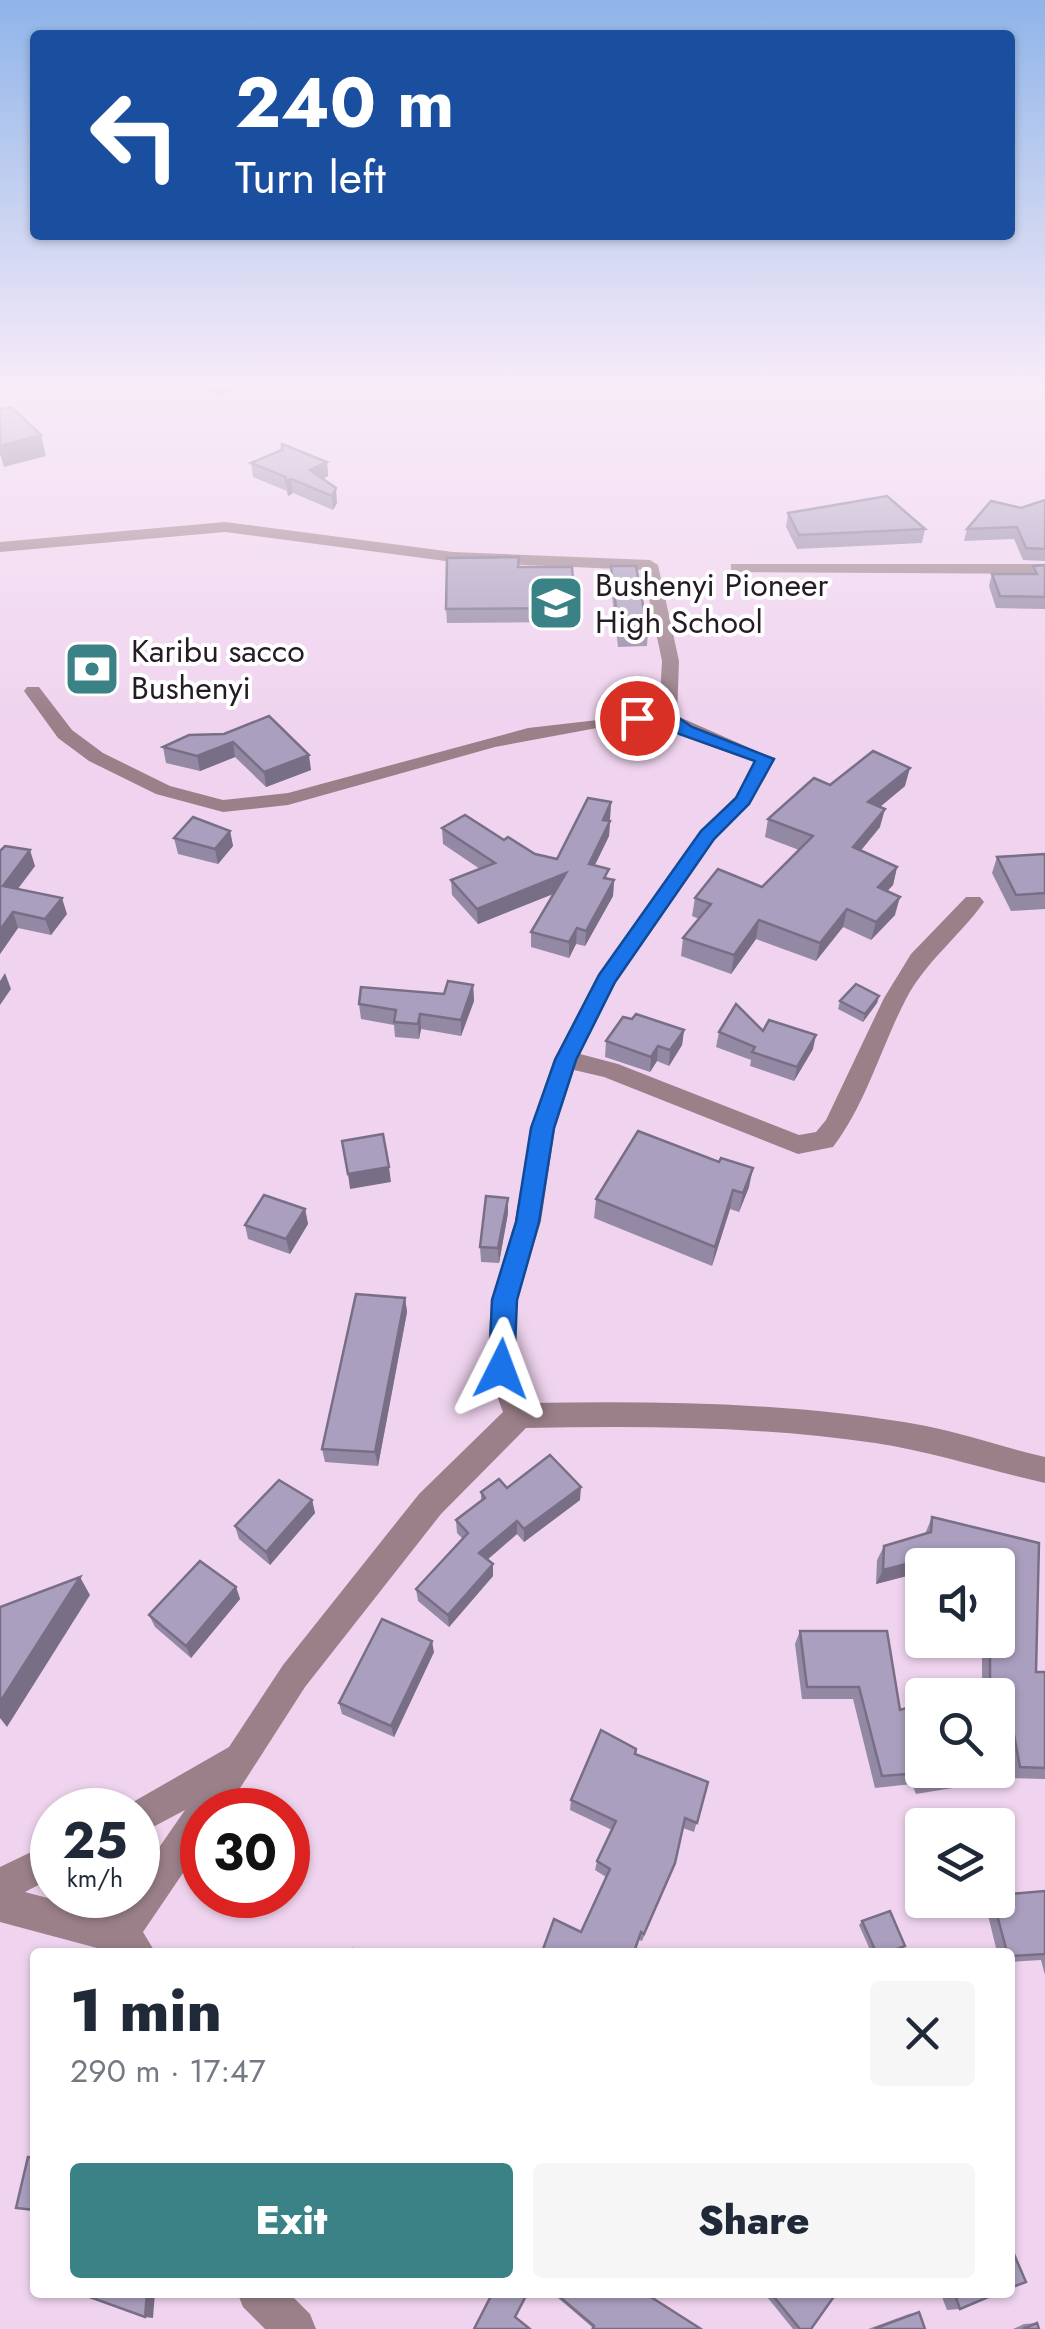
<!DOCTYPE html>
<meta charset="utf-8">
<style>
:root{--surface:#fff;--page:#f6f6f7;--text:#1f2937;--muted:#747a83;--accent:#3a8286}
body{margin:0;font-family:Jost,sans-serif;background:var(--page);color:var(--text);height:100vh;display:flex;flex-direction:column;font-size:38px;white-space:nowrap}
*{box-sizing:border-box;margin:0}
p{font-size:32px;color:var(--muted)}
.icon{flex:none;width:55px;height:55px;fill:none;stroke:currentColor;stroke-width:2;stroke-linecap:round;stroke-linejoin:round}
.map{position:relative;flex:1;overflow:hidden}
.details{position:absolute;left:30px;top:1948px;width:985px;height:350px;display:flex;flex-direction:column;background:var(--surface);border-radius:10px;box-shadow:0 2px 8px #0004}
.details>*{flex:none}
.top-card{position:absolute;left:30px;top:30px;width:985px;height:210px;border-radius:10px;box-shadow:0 2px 8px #0004;background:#1a4fa0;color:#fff;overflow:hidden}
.controls{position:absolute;left:905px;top:1548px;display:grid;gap:20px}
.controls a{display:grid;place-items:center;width:110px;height:110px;border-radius:10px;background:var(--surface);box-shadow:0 2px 8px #0004;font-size:50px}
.speed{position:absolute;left:30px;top:1788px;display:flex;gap:20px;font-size:50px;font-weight:700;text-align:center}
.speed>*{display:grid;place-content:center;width:130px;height:130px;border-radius:50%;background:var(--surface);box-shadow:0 2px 8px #0004;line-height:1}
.speed small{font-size:25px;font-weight:400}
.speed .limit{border:15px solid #d22;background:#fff;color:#111}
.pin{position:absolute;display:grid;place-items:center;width:85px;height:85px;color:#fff;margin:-42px;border:5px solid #fff;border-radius:50%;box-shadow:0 2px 10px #0007}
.me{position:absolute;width:110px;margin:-55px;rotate:3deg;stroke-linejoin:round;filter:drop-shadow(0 0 8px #0008)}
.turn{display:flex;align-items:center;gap:35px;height:210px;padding:0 40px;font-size:45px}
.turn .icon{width:130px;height:130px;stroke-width:2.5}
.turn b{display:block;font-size:70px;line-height:85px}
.round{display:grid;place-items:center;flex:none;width:105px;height:105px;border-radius:10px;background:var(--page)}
.head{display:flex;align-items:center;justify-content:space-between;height:170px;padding:0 40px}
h1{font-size:60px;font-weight:800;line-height:75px}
.button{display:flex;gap:20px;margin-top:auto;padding:20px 40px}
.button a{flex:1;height:115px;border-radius:10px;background:var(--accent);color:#fff;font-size:40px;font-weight:800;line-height:115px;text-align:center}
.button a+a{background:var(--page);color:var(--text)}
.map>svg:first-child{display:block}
</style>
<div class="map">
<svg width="1045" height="2329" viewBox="0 0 1045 2329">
<rect width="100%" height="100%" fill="#f0d4ef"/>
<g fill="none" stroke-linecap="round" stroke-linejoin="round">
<g fill="#9b808a" fill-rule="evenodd">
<path d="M225 522 453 552 650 560 658 565 679 661 677 716 775 759 750 804 715 839 616 982 580 1054 618 1064 799 1135 816 1132 826 1120 884 998 911 954 966 897H980L984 902C959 937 926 961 906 999 881 1047 866 1104 833 1147L798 1154 604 1077 574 1070 555 1128 541 1221 517 1301 515 1369 528 1403C662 1401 795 1402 926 1426 966 1434 1005 1448 1045 1457V1483C988 1470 933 1452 875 1443 759 1426 642 1426 526 1428L441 1514 305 1687 226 1810H202V1845L143 1932 155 1952H112L0 1922V1867L52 1842V1878L25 1892 112 1915 126 1895H138V1878L185 1810 138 1835V1810H124L126 1806 229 1747 283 1665 419 1494 503 1412 487 1369 491 1301 515 1221 531 1128 554 1059 598 975 701 831 735 797 754 762 678 734 663 724 597 728 495 747 288 805 223 812 156 794 89 761 58 738 24 691 27 687H39L72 730 103 753 170 786 223 800 288 793 528 728 659 713 662 661 643 570 453 562 225 532 0 552V542Z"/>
<polygon points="731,564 1045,564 1045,574 737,572 731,570"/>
<polygon points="237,2292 288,2292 310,2314 316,2329 265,2329 243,2307"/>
</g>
</g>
<g fill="#9389a4">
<polygon points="206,389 241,389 216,396"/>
<polygon points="327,462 328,476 323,479 337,503 333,510 293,493 288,496 287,491 253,477 251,463"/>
<polygon points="1045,500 1045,561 1023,560 1014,539 964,541 967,529"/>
<polygon points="788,513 925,529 922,543 797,549 786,527"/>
<polygon points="1045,565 1045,609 996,608 989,586 992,574 1031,574 1033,566"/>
<polygon points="611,566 648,633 647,646 618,647 610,579"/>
<polygon points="519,567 575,608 575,622 447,623 446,609"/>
<polygon points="224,734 311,770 266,787 235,757 200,771 166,763 163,747"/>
<polygon points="830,785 905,786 880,807 880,827 861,850 897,867 893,885 887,891 895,915 871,940 843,927 816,961 756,939 731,974 681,956 683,938 699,919 692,916 695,898 762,887 799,850 765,837 768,819"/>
<polygon points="611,802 609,836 595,865 609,879 614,880 613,896 585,946 576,944 569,958 531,947 531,932 554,893 478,924 452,895 451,880 480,869 443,844 442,828 504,840 535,854 557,859"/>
<polygon points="230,831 233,846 218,864 178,854 174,838"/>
<polygon points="0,851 35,866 18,889 67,914 51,935 18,928 0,954"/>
<polygon points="1045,854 1045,909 1011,911 992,873 997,857"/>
<polygon points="473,985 474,1001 461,1036 421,1029 419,1039 395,1037 394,1025 361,1019 359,1004 444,994"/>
<polygon points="879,996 877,1003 863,1022 838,1009 840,1001"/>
<polygon points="684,1030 682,1045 669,1066 657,1061 650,1072 605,1057 606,1041"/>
<polygon points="763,1031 813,1049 794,1081 750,1066 751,1060 716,1047 719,1032"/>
<polygon points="749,1187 739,1212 730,1209 712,1266 594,1218 596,1199"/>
<polygon points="305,1209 308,1224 290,1254 248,1239 245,1225"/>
<polygon points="508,1213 499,1263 481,1262 480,1247"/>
<polygon points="405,1298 407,1312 378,1466 325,1462 322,1449"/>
<polygon points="507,1488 580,1500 524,1542 517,1534 487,1560 493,1564 493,1576 449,1627 418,1601 416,1589 463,1539 457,1533 456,1520 481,1500 481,1492"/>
<polygon points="312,1500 315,1513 270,1565 239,1539 235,1526"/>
<polygon points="932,1517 1039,1543 1036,1672 1045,1672 1045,1779 1010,1778 1004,1747 998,1749 998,1695 982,1695 982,1651 936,1640 998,1640 998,1565 922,1565 922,1637 917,1635 922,1572 876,1584 877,1560 884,1546 925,1534"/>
<polygon points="236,1587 240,1599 191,1658 155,1627 149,1615"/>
<polygon points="800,1631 900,1710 916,1719 974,1775 965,1786 916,1794 912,1784 875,1788 853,1699 802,1699 795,1644"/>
<polygon points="434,1652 394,1737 342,1714 339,1703"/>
<polygon points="636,1754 708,1782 694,1832 683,1828 672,1871 642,1941 639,1940 581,1932 606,1877 595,1870 597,1861 612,1830 570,1810 571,1800"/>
<polygon points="1045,1891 1045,1975 1041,1960 1010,1962 1010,1952 997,1952 985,1903 988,1900 998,1900"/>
<polygon points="862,1921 905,1946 902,1950 896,1952 871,1952 859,1925"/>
<polygon points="551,2292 602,2292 604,2294 604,2292 643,2292 701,2329 591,2329 592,2327"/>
<polygon points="763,2292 833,2292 811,2329 793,2329"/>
<polygon points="940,2292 1000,2292 960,2309 947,2310"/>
<polygon points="919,2312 925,2329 868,2329 909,2314"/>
<polygon points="1037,2323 1039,2329 1013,2329 1024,2324"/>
</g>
<g fill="#786f86">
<polygon points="215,389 241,389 216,396"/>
<polygon points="41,435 46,456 4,467 0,454 0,446"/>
<polygon points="327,462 328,476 312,484 310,470"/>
<polygon points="291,479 293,493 288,496 286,482"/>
<polygon points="336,488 337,503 333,510 332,496"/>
<polygon points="233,742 235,757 200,771 197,756"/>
<polygon points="309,755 311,770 266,787 264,772"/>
<polygon points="910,768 905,786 864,820 868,802"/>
<polygon points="611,802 610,818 602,835 603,820"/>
<polygon points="885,809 880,827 849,865 853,847"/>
<polygon points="610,821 609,836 588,879 589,864"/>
<polygon points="230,831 233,846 218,864 215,849"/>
<polygon points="30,850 35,866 8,901 3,886"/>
<polygon points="897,867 893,885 874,905 878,887"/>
<polygon points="566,873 566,889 478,924 477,909"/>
<polygon points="614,880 613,896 585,946 586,931"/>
<polygon points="900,897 895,915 871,940 876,922"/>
<polygon points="62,898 67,914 51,935 45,919"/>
<polygon points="847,909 843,927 816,961 820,943"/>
<polygon points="13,912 18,928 0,954 0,930"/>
<polygon points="759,920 756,939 731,974 734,955"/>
<polygon points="577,928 576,944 569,958 569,942"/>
<polygon points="5,973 11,989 0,1005 0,981"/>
<polygon points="473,985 474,1001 461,1036 461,1020"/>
<polygon points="879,996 877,1003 863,1022 865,1014"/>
<polygon points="420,1014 421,1029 419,1039 418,1024"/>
<polygon points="684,1030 682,1045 669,1066 670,1050"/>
<polygon points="816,1035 813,1049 794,1081 797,1067"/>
<polygon points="658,1046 657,1061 650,1072 651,1057"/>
<polygon points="389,1167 391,1182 350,1189 348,1174"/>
<polygon points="753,1168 749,1187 739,1212 743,1193"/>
<polygon points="733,1190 730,1209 712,1266 715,1247"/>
<polygon points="508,1198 508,1213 499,1263 498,1248"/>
<polygon points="305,1209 308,1224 290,1254 286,1239"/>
<polygon points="405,1298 407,1312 378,1466 375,1452"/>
<polygon points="581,1487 580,1500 524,1542 524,1529"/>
<polygon points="312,1500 315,1513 270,1565 266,1552"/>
<polygon points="517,1521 517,1534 480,1566 479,1553"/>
<polygon points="929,1558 926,1565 922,1565 922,1572 876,1584 883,1570"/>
<polygon points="493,1564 493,1576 449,1627 448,1615"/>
<polygon points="80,1577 90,1595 7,1727 0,1718 0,1702"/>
<polygon points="236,1587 240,1599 191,1658 186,1646"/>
<polygon points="432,1641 434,1652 394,1737 391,1726"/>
<polygon points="147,2292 155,2292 153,2318 145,2317"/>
</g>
<g fill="#ab9fbf" stroke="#786f86" stroke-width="2.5">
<polygon points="11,407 41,435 0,446 0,409"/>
<polygon points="282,444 327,462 310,470 336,488 332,496 291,479 286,482 286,477 251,463 282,450"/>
<polygon points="887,496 925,529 799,535 788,513"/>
<polygon points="1045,500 1045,549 1026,548 1017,527 967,529 991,501 1021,508"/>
<polygon points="519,557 518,567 572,567 575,608 446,609 447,558"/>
<polygon points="1045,565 1045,597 1000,596 992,574 1037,574 1033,566"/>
<polygon points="611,566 636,566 648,633 619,633"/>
<polygon points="269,716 309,755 264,772 233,742 197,756 163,747 189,735 224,734"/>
<polygon points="873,751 910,768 868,802 885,809 853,847 897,867 878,887 900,897 876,922 847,909 820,943 759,920 734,955 683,938 711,904 695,898 718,869 762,887 813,836 768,819 814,778 830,785"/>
<polygon points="588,798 611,802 603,820 610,821 589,864 609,869 604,878 614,880 586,931 577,928 569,942 531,932 566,873 477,909 451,880 495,863 442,828 465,815 504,840 508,837 535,854 557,859"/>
<polygon points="193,817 230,831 215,849 174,838"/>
<polygon points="5,846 30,850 3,886 62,898 45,919 13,912 0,930 0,851"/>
<polygon points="1045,854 1045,893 1016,895 997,857"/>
<polygon points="448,981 473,985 461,1020 420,1014 418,1024 394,1022 396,1010 359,1004 361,987 444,994"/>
<polygon points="856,984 879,996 865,1014 840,1001"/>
<polygon points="736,1004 763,1031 769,1020 816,1035 797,1067 752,1052 755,1047 719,1032"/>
<polygon points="636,1014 684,1030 670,1050 658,1046 651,1057 606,1041 623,1017 632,1019"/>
<polygon points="638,1131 719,1162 721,1158 753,1168 743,1193 733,1190 715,1247 596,1199"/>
<polygon points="383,1134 389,1167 348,1174 342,1141"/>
<polygon points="264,1195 305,1209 286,1239 245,1225"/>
<polygon points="486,1196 508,1198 498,1248 480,1247"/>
<polygon points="356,1294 405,1298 375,1452 322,1449"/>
<polygon points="550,1455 581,1487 524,1529 517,1521 479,1553 493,1564 448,1615 416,1589 468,1533 456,1520 485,1498 481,1492 499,1479 507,1488"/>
<polygon points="279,1480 312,1500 266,1552 235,1526"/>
<polygon points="932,1517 1039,1543 1036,1672 1045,1672 1045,1768 1020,1767 1014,1735 998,1738 998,1695 990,1695 990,1640 998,1640 998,1565 929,1565 929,1558 883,1570 884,1546 931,1532"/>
<polygon points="200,1561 236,1587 186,1646 149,1615"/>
<polygon points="80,1577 0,1702 0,1607"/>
<polygon points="382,1619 432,1641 391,1726 339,1703"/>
<polygon points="800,1631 887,1631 900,1710 910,1707 916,1719 922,1718 922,1770 972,1770 974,1775 923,1783 920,1773 882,1776 859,1687 807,1687"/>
<polygon points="601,1730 636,1749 635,1754 708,1782 697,1823 685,1818 675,1863 644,1934 641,1932 634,1952 542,1952 554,1919 581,1932 610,1869 597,1861 616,1821 571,1800"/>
<polygon points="1045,1891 1045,1954 1010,1956 1010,1952 1007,1952 993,1900 998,1900 998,1895"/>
<polygon points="890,1911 905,1946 889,1952 876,1952 862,1921"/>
<polygon points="352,1949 352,1952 316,1952"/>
<polygon points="28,2157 35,2158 35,2210 16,2208"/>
<polygon points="1010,2245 1026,2282 1010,2288"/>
<polygon points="76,2292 147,2292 145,2317"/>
<polygon points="493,2292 528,2292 515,2317 530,2329 474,2329"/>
<polygon points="554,2292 602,2292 605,2295 606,2292 643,2292 701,2329 593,2329 594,2326"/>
<polygon points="770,2292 833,2292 835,2295 811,2329 800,2329"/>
<polygon points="954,2292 1000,2292 960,2309"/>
<polygon points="919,2312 925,2329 874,2329"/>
<polygon points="1037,2323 1039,2329 1023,2329"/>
</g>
<linearGradient id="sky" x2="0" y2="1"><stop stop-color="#8fb4e9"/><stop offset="0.54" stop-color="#f8ecf8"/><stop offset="1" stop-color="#f8ecf8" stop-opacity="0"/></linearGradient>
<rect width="1045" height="715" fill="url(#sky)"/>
<polygon fill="#1a73e8" stroke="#114b97" stroke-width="2.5" points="637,713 673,714 692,727 774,759 749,804 714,839 615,982 576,1060 554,1128 539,1222 517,1300 514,1369 501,1380 489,1369 492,1300 516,1222 531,1128 555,1060 599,975 701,831 736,798 755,761 679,734 664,723 631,722 631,715"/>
<defs>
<g id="school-square" transform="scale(2.875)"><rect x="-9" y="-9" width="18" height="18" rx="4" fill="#3a8286" stroke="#fff"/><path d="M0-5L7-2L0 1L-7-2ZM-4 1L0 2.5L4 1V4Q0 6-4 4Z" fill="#fff"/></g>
<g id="bank-square" transform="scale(2.875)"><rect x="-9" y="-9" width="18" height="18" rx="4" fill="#3a8286" stroke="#fff"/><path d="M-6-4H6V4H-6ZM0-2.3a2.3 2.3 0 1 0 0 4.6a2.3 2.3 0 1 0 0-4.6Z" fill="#fff"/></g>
</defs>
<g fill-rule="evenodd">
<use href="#school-square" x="556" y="603"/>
<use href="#bank-square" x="92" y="669"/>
</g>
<g text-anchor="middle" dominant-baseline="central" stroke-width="8" stroke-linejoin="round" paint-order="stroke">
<g font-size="32" fill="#251b25" stroke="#fff" text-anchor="start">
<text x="595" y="585">Bushenyi Pioneer<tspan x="595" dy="37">High School</tspan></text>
<text x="131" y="651">Karibu sacco<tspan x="131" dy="37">Bushenyi</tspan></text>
</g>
</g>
</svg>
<div class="controls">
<a><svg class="icon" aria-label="sound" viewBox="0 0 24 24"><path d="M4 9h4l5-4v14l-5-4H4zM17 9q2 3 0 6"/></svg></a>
<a><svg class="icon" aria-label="search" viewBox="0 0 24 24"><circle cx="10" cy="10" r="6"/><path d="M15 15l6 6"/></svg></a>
<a><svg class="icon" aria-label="layers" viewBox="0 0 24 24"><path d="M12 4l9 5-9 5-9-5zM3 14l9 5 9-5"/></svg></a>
</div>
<div class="speed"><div>25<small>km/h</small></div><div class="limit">30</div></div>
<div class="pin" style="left:637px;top:718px;background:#d93025"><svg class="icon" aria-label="arrive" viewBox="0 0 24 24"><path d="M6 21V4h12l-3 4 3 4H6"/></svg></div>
<svg class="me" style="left:501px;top:1369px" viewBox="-20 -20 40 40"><path d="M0-17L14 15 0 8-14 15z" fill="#1a73e8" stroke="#fff" stroke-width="4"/></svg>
<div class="top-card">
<div class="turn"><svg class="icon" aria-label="left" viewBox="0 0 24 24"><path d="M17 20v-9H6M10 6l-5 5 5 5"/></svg><div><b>240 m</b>Turn left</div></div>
</div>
<section class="details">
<div class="head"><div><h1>1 min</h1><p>290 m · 17:47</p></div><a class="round"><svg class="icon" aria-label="close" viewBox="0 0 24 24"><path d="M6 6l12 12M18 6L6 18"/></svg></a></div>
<div class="button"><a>Exit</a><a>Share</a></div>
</section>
</div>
